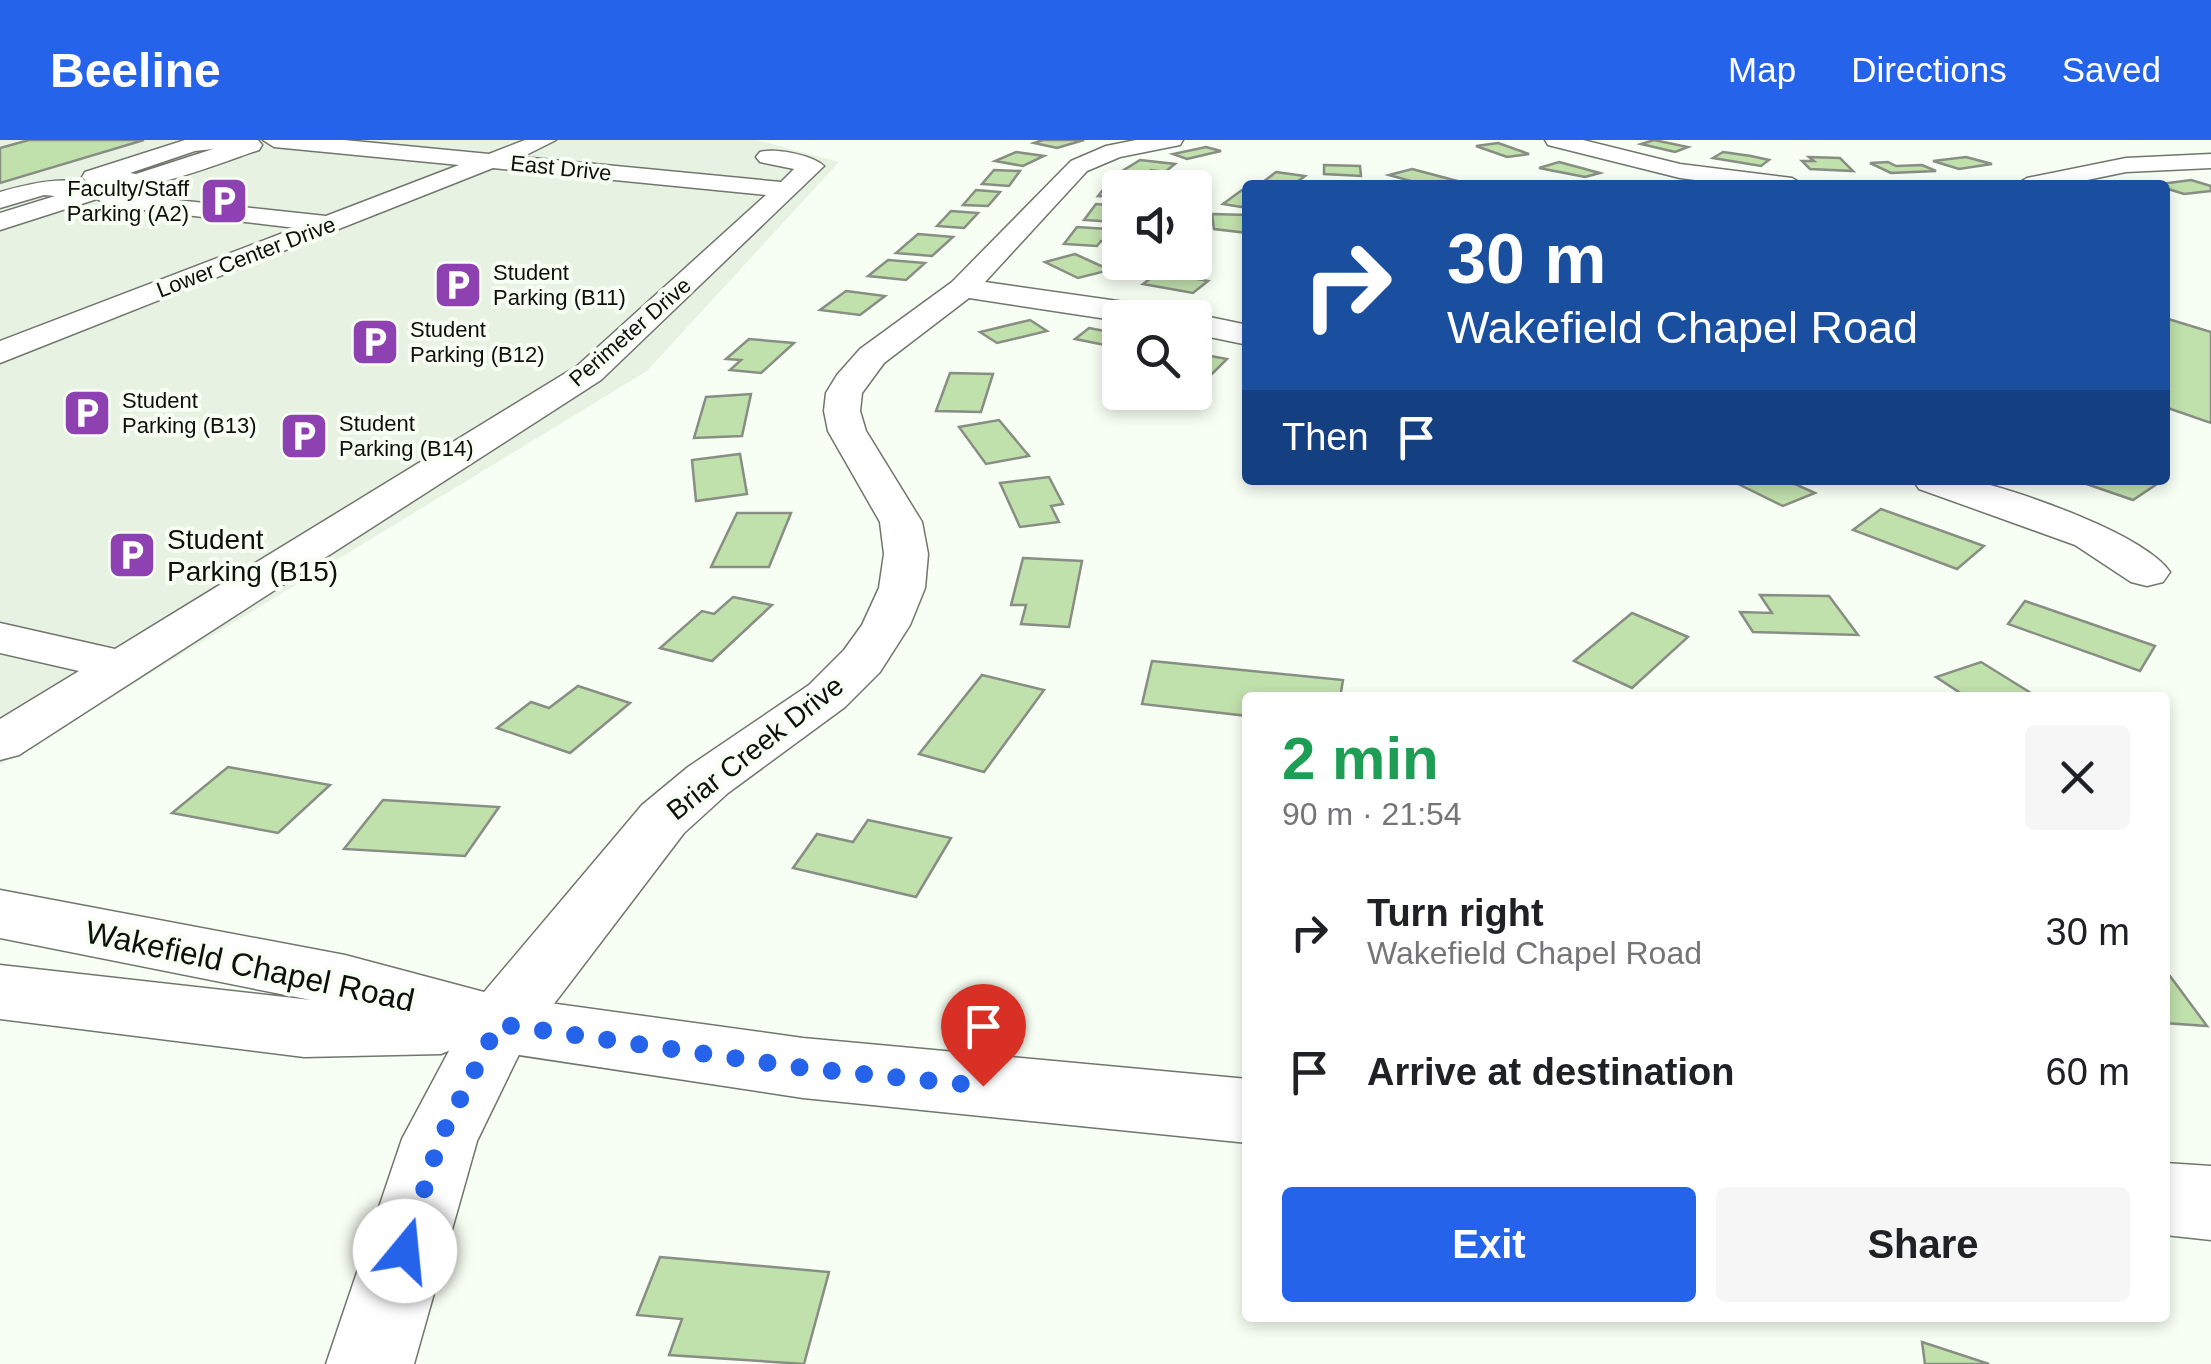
<!DOCTYPE html>
<meta charset="utf-8">
<style>
:root{--surface:#fff;--page:#f6f6f6;--text:#202124;--muted:#757577;--accent:#2563eb}
body{margin:0;font-family:Arial,sans-serif;background:var(--page);color:var(--text);height:100vh;display:flex;flex-direction:column;font-size:38px;white-space:nowrap}
*{box-sizing:border-box;margin:0}
p{font-size:32px;color:var(--muted)}
.icon{flex:none;width:55px;height:55px;fill:none;stroke:currentColor;stroke-width:2;stroke-linecap:round;stroke-linejoin:round}
.map{position:relative;flex:1;overflow:hidden}
.details{position:absolute;left:1242px;top:552px;width:928px;height:630px;display:flex;flex-direction:column;background:var(--surface);border-radius:10px;box-shadow:0 5px 15px #0003}
.details>*{flex:none}
.guide{position:absolute;left:1242px;top:40px;width:928px;height:305px;border-radius:10px;box-shadow:0 5px 15px #0003;background:#1a4fa0;color:#fff;overflow:hidden}
.controls{position:absolute;left:1102px;top:30px;display:grid;gap:20px}
.controls a{display:grid;place-items:center;width:110px;height:110px;border-radius:10px;background:var(--surface);box-shadow:0 5px 15px #0003;font-size:50px}
.pin{position:absolute;display:grid;place-items:center;width:85px;height:85px;color:#fff;margin:-102px -42px;border-radius:50% 50% 50% 0;rotate:-45deg;box-shadow:0 0 10px #0007}
.pin .icon{rotate:45deg}
.me{position:absolute;width:110px;margin:-55px;rotate:17deg;stroke-linejoin:round;filter:drop-shadow(0 0 8px #0008)}
.turn{display:flex;align-items:center;gap:35px;height:210px;padding:0 40px;font-size:45px}
.turn .icon{width:130px;height:130px;stroke-width:2.5}
.turn b{display:block;font-size:70px;line-height:85px}
.then{display:flex;align-items:center;height:95px;padding:0 40px;background:#0003;gap:20px;font-size:38px}
.round{display:grid;place-items:center;flex:none;width:105px;height:105px;border-radius:10px;background:var(--page)}
.head{display:flex;align-items:center;justify-content:space-between;height:170px;padding:0 40px}
h1{font-size:60px;font-weight:700;line-height:75px;color:#1e9e55}
.action{display:flex;gap:20px;margin-top:auto;padding:20px 40px}
.action a{flex:1;height:115px;border-radius:10px;background:var(--accent);color:#fff;font-size:40px;font-weight:700;line-height:115px;text-align:center}
.action a+a{background:var(--page);color:var(--text)}
ul{padding:0;list-style:none}
li{display:flex;align-items:center;gap:30px;height:140px;padding:0 40px}
li div{flex:1}
li b{display:block;font-size:38px}
li em{font-style:normal}
header{display:flex;align-items:center;gap:60px;box-sizing:border-box;height:140px;padding:0 50px;background:var(--accent);color:#fff}
header strong{font-size:48px}
nav{display:flex;gap:55px;margin-inline-start:auto;font-size:35px}
.map>svg:first-child{display:block}
</style>
<header>
<strong>Beeline</strong>
<nav><a>Map</a><a>Directions</a><a>Saved</a></nav>
</header>
<div class="map">
<svg width="2211" height="1224" viewBox="0 0 2211 1224">
<rect width="100%" height="100%" fill="#f7fef3"/>
<polygon fill="#e8f2e2" points="0,0 757,0 839,22 647,231 0,625"/>
<g fill="#c0e0ac" stroke="#888e84" stroke-width="2.5">
<polygon points="29,0 144,0 0,43 0,8"/>
<polygon points="1043,0 1084,0 1057,8 1034,3"/>
<polygon points="1654,0 1688,7 1675,12 1641,4"/>
<polygon points="1498,3 1529,14 1507,17 1476,6"/>
<polygon points="1206,7 1221,11 1187,19 1173,14"/>
<polygon points="1016,12 1044,16 1023,26 995,21"/>
<polygon points="1723,12 1751,16 1769,20 1761,26 1713,18"/>
<polygon points="1809,17 1840,18 1853,31 1810,29 1802,21 1814,21"/>
<polygon points="1966,17 1992,24 1959,29 1933,21"/>
<polygon points="1140,20 1175,24 1165,32 1151,30 1144,36 1119,33"/>
<polygon points="1559,22 1600,33 1585,37 1539,28"/>
<polygon points="1888,22 1896,26 1922,25 1936,31 1891,33 1870,23"/>
<polygon points="1324,25 1360,26 1361,36 1324,34"/>
<polygon points="1412,29 1461,42 1425,45 1389,35"/>
<polygon points="994,30 1020,31 1009,46 982,44"/>
<polygon points="1276,32 1305,36 1293,45 1263,42"/>
<polygon points="2191,40 2211,46 2211,51 2184,54 2165,48 2165,45 2153,45"/>
<polygon points="1110,41 1145,43 1142,48 1120,48 1120,57 1098,56"/>
<polygon points="976,50 1000,52 988,66 963,65"/>
<polygon points="1242,50 1248,50 1248,68 1223,64"/>
<polygon points="1096,64 1120,66 1120,75 1115,82 1084,80"/>
<polygon points="951,71 978,73 964,88 937,86"/>
<polygon points="1212,74 1248,75 1248,93 1214,89"/>
<polygon points="1077,87 1109,89 1105,96 1117,96 1114,102 1101,101 1097,106 1064,104"/>
<polygon points="918,94 953,97 932,116 896,113"/>
<polygon points="1075,114 1110,130 1078,138 1045,122"/>
<polygon points="888,120 925,123 906,140 868,136"/>
<polygon points="1159,132 1208,141 1193,153 1143,144"/>
<polygon points="846,151 885,156 860,175 820,170"/>
<polygon points="2165,178 2211,192 2211,283 2165,267"/>
<polygon points="1030,180 1047,191 997,203 980,192"/>
<polygon points="1089,188 1120,194 1120,208 1075,199"/>
<polygon points="749,199 794,203 761,233 730,230 741,220 726,219"/>
<polygon points="1195,213 1227,219 1212,234 1195,231"/>
<polygon points="950,233 993,234 981,272 936,271"/>
<polygon points="751,254 742,296 694,298 706,257"/>
<polygon points="999,280 1029,316 986,324 959,287"/>
<polygon points="740,314 747,354 696,361 692,320"/>
<polygon points="1049,337 1063,364 1051,366 1059,382 1020,387 1000,343"/>
<polygon points="1730,340 1786,340 1815,353 1783,366"/>
<polygon points="2075,340 2144,340 2157,344 2133,360"/>
<polygon points="1881,369 1984,406 1957,429 1853,390"/>
<polygon points="737,373 791,373 769,427 711,427"/>
<polygon points="1023,418 1082,421 1069,487 1021,484 1026,465 1011,465"/>
<polygon points="1760,455 1829,456 1858,495 1753,492 1740,472 1772,473"/>
<polygon points="733,457 772,465 712,521 660,508 702,471 714,474"/>
<polygon points="2025,461 2155,506 2140,531 2008,484"/>
<polygon points="1632,473 1688,497 1632,548 1574,521"/>
<polygon points="1152,521 1343,540 1340,558 1248,558 1248,576 1142,564"/>
<polygon points="1981,522 2039,558 1968,558 1936,537"/>
<polygon points="982,535 1044,550 984,632 919,614"/>
<polygon points="578,546 630,563 570,613 497,588 531,562 549,568"/>
<polygon points="228,627 330,645 278,693 172,673"/>
<polygon points="383,660 499,667 465,716 344,709"/>
<polygon points="868,680 951,698 916,757 793,728 817,694 853,702"/>
<polygon points="2165,836 2170,836 2207,886 2165,883"/>
<polygon points="660,1117 829,1132 804,1224 669,1215 682,1179 637,1175"/>
<polygon points="1922,1202 1989,1224 1925,1224"/>
</g>
<g fill="none" stroke-linecap="round" stroke-linejoin="round">
<g stroke="#70766d" stroke-width="3">
<g id="minor">
<path d="M185 0H258L262 5 259 10C221 22 113 69 82 37L85 32ZM213 9 136 34 130 33 195 11Z"/>
<path d="M263 0H344L489 14 525 0H556L522 17 781 42 794 29 760 22 756 17 760 12C776 8 812 15 824 26L601 240 19 615 0 620V579L79 531 0 513V483L115 509 577 226 766 55 493 28 0 223V201L296 88 109 66 97 59 0 90V73L55 56 44 55 0 68V52C28 44 78 31 102 52L326 76 459 25 274 7Z"/>
<polygon points="1136,0 1183,0 1180,5 1120,17 1087,31 985,142 1167,168 1178,171 1183,178 1120,178 1120,181 969,158 884,223 862,253 860,271 866,291 922,382 928,414 925,448 910,485 880,532 845,567 728,653 684,693 525,902 477,1001 414,1224 326,1224 402,999 474,864 642,665 688,627 809,545 844,510 862,485 879,448 884,414 880,382 828,291 824,271 826,253 837,235 860,209 952,142 1071,21 1106,6"/>
<polygon points="1545,0 1583,0 1680,24 1792,38 1804,45 1733,45 1680,38 1548,5"/>
<polygon points="2211,14 2211,28 2126,32 2063,45 2015,45 2027,38 2126,18"/>
<polygon points="1195,174 1248,185 1248,205 1195,194 1195,178 1183,178"/>
<path d="M1913 340C1932 340 1956 336 1975 341 2021 352 2144 394 2170 432L2163 442 2147 446 2131 442 2075 405 1919 349Z"/>
</g>
</g>
<g stroke="#70766d" stroke-width="3">
<g id="major">
<polygon points="0,750 345,815 499,856 803,898 1248,939 1248,1003 803,958 499,912 467,903 441,914 304,917 0,879 0,825 311,860 0,798"/>
<polygon points="2165,1023 2211,1026 2211,1100 2165,1095"/>
</g>
</g>
<use href="#minor" fill="#fff" fill-rule="evenodd"/>
<use href="#major" fill="#fff" fill-rule="evenodd"/>
</g>
<g fill="none" stroke-linecap="round" stroke-linejoin="round">
<polyline stroke="#2563eb" stroke-width="18" stroke-dasharray="0 32.4" points="405,1111 440,999 498,884 804,928 983,946"/>
</g>
<defs>
<g id="parking-square" transform="scale(2.5)"><rect x="-9" y="-9" width="18" height="18" rx="4" fill="#8e41b1" stroke="#f7fef3"/><path d="M-3.5-5.5H1a3.5 3.5 0 0 1 0 7H-1V5.5H-3.5ZM-1-3.4V-.6H.8a1.4 1.4 0 0 0 0-2.8Z" fill="#fff"/></g>
</defs>
<g fill-rule="evenodd">
<use href="#parking-square" x="224" y="61"/>
<use href="#parking-square" x="458" y="145"/>
<use href="#parking-square" x="375" y="202"/>
<use href="#parking-square" x="87" y="273"/>
<use href="#parking-square" x="304" y="296"/>
<use href="#parking-square" x="132" y="415"/>
</g>
<g text-anchor="middle" dominant-baseline="central" stroke-width="8" stroke-linejoin="round" paint-order="stroke">
<g font-size="22" fill="#0d0f0b" stroke="#f7fef3">
<text transform="translate(561 28) rotate(6)">East Drive</text>
<text transform="translate(246 117) rotate(-21)">Lower Center Drive</text>
<text transform="translate(630 192) rotate(-41)">Perimeter Drive</text>
</g>
<g font-size="22" fill="#0d0f0b" stroke="#f7fef3" text-anchor="start">
<text x="189" y="48" text-anchor="end">Faculty/Staff<tspan x="189" dy="25">Parking (A2)</tspan></text>
<text x="493" y="132">Student<tspan x="493" dy="25">Parking (B11)</tspan></text>
<text x="410" y="189">Student<tspan x="410" dy="25">Parking (B12)</tspan></text>
<text x="122" y="260">Student<tspan x="122" dy="25">Parking (B13)</tspan></text>
<text x="339" y="283">Student<tspan x="339" dy="25">Parking (B14)</tspan></text>
</g>
<g font-size="28" fill="#0d0f0b" stroke="#f7fef3" text-anchor="start">
<text x="167" y="399">Student<tspan x="167" dy="32">Parking (B15)</tspan></text>
</g>
<g font-size="28" fill="#0d0f0b" stroke="#f7fef3">
<text transform="translate(755 608) rotate(-38)">Briar Creek Drive</text>
</g>
<g font-size="32" fill="#0d0f0b" stroke="#f7fef3">
<text transform="translate(250 826) rotate(12)">Wakefield Chapel Road</text>
</g>
</g>
</svg>
<div class="controls">
<a><svg class="icon" aria-label="sound" viewBox="0 0 24 24"><path d="M4 9h4l5-4v14l-5-4H4zM17 9q2 3 0 6"/></svg></a>
<a><svg class="icon" aria-label="search" viewBox="0 0 24 24"><circle cx="10" cy="10" r="6"/><path d="M15 15l6 6"/></svg></a>
</div>
<div class="pin" style="left:983px;top:946px;background:#d93025"><svg class="icon" aria-label="arrive" viewBox="0 0 24 24"><path d="M6 21V4h12l-3 4 3 4H6"/></svg></div>
<svg class="me" style="left:405px;top:1111px" viewBox="-20 -20 40 40"><circle r="19" fill="#fff"/><path d="M0-13L10 11 0 6-10 11z" fill="#2563eb"/></svg>
<div class="guide">
<div class="turn"><svg class="icon" aria-label="right" viewBox="0 0 24 24"><path d="M7 20v-9h11M14 6l5 5-5 5"/></svg><div><b>30 m</b>Wakefield Chapel Road</div></div>
<div class="then">Then<svg class="icon" aria-label="arrive" viewBox="0 0 24 24"><path d="M6 21V4h12l-3 4 3 4H6"/></svg></div>
</div>
<section class="details">
<div class="head"><div><h1>2 min</h1><p>90 m · 21:54</p></div><a class="round"><svg class="icon" aria-label="close" viewBox="0 0 24 24"><path d="M6 6l12 12M18 6L6 18"/></svg></a></div>
<ul>
<li><svg class="icon" aria-label="right" viewBox="0 0 24 24"><path d="M7 20v-9h11M14 6l5 5-5 5"/></svg><div><b>Turn right</b><p>Wakefield Chapel Road</p></div><em>30 m</em></li>
<li><svg class="icon" aria-label="arrive" viewBox="0 0 24 24"><path d="M6 21V4h12l-3 4 3 4H6"/></svg><div><b>Arrive at destination</b></div><em>60 m</em></li>
</ul>
<div class="action"><a>Exit</a><a>Share</a></div>
</section>
</div>
